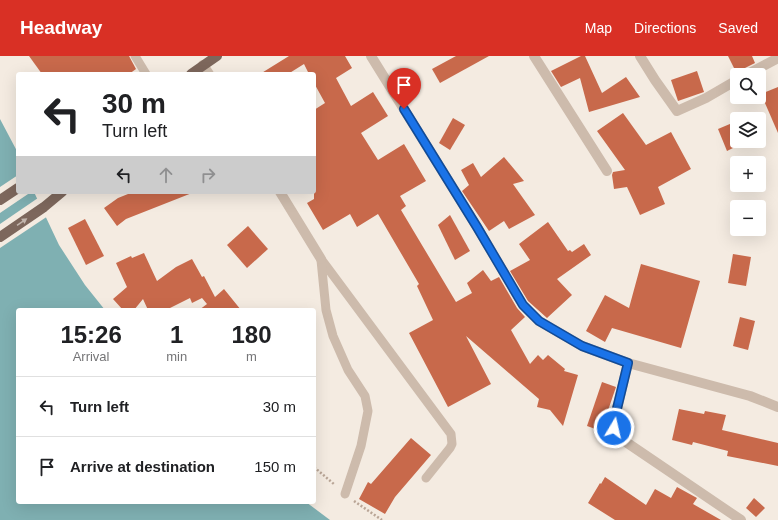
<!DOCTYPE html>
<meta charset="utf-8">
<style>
:root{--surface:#fff;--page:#f2f2f2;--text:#202124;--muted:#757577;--line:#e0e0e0;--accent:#d93025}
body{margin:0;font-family:Helvetica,sans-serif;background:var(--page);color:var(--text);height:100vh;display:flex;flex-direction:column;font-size:15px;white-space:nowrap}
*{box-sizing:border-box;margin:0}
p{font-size:13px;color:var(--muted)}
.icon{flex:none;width:22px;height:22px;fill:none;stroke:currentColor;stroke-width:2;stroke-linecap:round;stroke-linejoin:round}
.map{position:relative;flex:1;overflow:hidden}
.sheet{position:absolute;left:16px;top:252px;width:300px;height:196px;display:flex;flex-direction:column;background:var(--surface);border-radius:4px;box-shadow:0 4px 16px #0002}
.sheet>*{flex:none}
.guide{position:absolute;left:16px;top:16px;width:300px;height:122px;border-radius:4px;box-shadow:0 4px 16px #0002;background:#fff;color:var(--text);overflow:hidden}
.buttons{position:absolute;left:730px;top:12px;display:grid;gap:8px}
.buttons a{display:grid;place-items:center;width:36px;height:36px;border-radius:4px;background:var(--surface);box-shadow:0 4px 16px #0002;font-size:20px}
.pin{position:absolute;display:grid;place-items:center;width:34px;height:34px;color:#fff;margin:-41px -17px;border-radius:50% 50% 50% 0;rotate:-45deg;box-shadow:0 0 4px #0007}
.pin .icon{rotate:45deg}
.me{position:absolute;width:44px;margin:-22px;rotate:9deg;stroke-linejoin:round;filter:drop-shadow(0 0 3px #0008)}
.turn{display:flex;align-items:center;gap:14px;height:84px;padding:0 20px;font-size:18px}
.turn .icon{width:52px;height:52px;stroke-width:2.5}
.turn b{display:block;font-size:28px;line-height:34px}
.lanes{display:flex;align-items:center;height:38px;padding:0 20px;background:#0003;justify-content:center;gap:20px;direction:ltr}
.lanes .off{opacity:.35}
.eta{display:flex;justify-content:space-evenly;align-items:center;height:68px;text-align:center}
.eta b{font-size:24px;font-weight:600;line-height:28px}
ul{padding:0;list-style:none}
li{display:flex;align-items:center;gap:12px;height:60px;padding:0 20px;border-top:1px solid var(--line)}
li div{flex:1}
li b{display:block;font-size:15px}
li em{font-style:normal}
header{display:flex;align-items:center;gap:24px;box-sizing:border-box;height:56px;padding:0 20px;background:var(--accent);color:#fff}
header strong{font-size:19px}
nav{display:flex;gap:22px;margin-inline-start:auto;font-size:14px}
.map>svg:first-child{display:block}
</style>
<header>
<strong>Headway</strong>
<nav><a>Map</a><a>Directions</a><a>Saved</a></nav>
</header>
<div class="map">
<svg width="778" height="464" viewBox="0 0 778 464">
<rect width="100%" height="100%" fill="#f4ebe1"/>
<polygon fill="#7fb0b2" points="0,63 18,97 18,136 34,136 59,189 85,229 105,254 18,254 18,446 306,446 330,464 0,464"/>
<g fill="#f4ebe1">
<polygon points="18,119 18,136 31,136 0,157 0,131"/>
<polygon points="38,142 48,160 0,192 0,168"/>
</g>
<g fill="#c8694b">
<polygon points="29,0 129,0 136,13 129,18 42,18"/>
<polygon points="289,0 345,0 352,12 336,22 351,50 373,36 388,60 361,77 378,104 404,88 426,125 400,140 406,150 401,154 456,246 472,237 467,227 483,214 491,225 499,221 517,252 525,261 511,274 530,308 538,299 543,304 548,299 565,313 564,315 578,319 563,370 550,354 537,351 539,343 466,280 491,328 448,351 409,277 433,264 417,230 419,228 378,158 357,171 350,158 323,174 307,147 314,143 314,54 325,47 314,27 314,18 309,18 304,8 288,18 260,18"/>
<polygon points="456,0 489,0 440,27 432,13"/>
<polygon points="581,0 585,0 602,37 626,21 640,41 589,56 580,22 561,31 551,15"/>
<polygon points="728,0 752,0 755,7 743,13 740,18 737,18"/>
<polygon points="697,15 704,36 678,45 671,24"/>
<polygon points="778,31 778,77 761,38"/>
<polygon points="623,57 646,89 671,76 691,113 658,131 665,148 640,159 627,131 614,133 612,119 613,116 625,114 597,75"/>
<polygon points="453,62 465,69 450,94 439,87"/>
<polygon points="737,65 737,90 727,95 718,73"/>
<polygon points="504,101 524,125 513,128 535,159 509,173 504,165 489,175 462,135 469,129 461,114 473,107 481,121"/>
<polygon points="133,136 192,136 192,137 126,163 117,170 104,152 118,142"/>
<polygon points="450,159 470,195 455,204 438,169"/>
<polygon points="85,163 104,200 86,209 68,172"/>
<polygon points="548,166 568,195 570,194 572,196 584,188 591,199 557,223 572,239 547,262 528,245 510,215 530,204 519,188"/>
<polygon points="248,170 268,193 247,212 227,189"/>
<polygon points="144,197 157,225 176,211 192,203 202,221 204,220 215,241 224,233 241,254 199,254 207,248 202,242 192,247 190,242 166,254 148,254 143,243 134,254 123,254 113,243 127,231 116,207 131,200 132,202"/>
<polygon points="733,198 751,201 746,230 728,227"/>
<polygon points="641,208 700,225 681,292 612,272 605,286 586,275 605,239 629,252"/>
<polygon points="740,261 755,265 748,294 733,290"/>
<polygon points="602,326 616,331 601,375 587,370"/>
<polygon points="679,353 704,358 705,355 726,359 722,374 778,387 778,410 727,400 728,395 693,386 692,389 672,384"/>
<polygon points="411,382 431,399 395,441 385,458 359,443 368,426 371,428"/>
<polygon points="605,421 646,449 655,433 671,442 677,431 697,442 693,448 721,464 615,464 588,447 600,427 601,428"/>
<polygon points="754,442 765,452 756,461 746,452"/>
</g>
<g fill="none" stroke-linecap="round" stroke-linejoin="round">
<g stroke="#b9a596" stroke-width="2.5" stroke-dasharray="2 2" stroke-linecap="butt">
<polyline points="314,411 335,429"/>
<polyline points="354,445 382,464"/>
</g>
<g stroke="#cdbbac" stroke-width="9">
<polyline points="135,0 146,18"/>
<polyline points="321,203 451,378 452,388 450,392 426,422"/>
<polyline points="321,204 326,254 333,280 348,314 365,340 368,355 361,390 345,438"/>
</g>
<g stroke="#cdbbac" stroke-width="10">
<polyline points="371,0 477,171 523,249 539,265 582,290 628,307 750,340 778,351"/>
<polyline points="534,0 607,115"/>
<polyline points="640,0 655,24 677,55 706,42 737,24"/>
<polyline points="203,9 209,18"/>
<polyline points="746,19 778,2"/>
<polyline points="280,136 321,203"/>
<path d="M628 307 614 365C614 372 615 376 620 382L741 464"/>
</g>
<g stroke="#7d675c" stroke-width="10">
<polyline points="191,18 217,0"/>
<polyline points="0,144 18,132"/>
<polyline points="0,181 44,151 62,136"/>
</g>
</g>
<defs><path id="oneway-solid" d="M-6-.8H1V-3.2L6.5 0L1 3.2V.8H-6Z"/></defs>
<use fill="#c2b5ac" href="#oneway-solid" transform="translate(22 166) rotate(-34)"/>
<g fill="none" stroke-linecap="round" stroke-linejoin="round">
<g stroke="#114b97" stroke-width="10">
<polyline id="route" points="404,53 477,171 523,249 539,265 582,290 628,307 614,365 614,372"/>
</g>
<use href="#route" stroke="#1a73e8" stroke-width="7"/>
</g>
</svg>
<div class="buttons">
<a><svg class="icon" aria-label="search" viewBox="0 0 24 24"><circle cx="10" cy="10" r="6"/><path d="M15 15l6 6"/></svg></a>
<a><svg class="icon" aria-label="layers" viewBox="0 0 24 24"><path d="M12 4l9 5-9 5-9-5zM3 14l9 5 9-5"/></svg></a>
<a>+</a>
<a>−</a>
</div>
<div class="pin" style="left:404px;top:53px;background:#d93025"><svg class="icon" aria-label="arrive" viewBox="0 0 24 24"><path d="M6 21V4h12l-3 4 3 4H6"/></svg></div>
<svg class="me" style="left:614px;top:372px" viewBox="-20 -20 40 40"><circle r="17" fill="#1a73e8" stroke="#fff" stroke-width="3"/><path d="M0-11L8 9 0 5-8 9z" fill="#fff"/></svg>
<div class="guide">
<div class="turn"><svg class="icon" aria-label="left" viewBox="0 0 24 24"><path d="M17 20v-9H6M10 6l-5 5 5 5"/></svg><div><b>30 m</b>Turn left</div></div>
<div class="lanes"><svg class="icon" aria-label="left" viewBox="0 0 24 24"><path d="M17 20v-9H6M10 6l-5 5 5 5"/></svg><svg class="icon off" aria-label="ahead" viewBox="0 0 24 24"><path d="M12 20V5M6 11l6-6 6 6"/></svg><svg class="icon off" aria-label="right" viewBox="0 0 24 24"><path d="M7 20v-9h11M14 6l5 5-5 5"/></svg></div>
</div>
<section class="sheet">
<div class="eta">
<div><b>15:26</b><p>Arrival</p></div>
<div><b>1</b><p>min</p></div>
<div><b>180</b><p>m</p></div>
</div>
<ul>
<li><svg class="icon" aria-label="left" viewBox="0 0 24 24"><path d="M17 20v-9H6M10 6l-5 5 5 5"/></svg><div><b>Turn left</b></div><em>30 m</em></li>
<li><svg class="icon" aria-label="arrive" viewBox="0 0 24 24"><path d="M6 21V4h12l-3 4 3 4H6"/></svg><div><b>Arrive at destination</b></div><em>150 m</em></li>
</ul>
</section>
</div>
